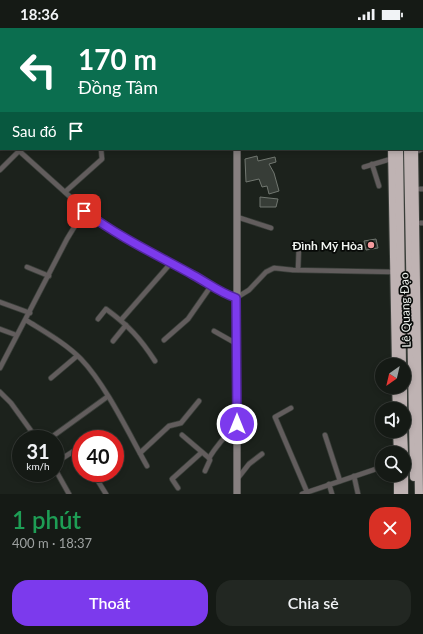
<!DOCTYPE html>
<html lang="vi">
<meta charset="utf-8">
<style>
:root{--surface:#151a15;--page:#222722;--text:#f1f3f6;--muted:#9da1a0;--line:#343834;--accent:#7c3aed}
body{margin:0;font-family:Lato,sans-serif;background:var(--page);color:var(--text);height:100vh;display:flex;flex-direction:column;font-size:15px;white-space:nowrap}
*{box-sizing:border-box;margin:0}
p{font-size:13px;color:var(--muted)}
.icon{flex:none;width:22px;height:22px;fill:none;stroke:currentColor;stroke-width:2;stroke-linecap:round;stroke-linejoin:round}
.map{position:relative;height:466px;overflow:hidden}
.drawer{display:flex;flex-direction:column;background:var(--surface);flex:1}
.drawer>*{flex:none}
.hud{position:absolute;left:0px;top:0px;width:423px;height:122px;box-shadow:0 2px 6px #0003,0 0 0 1px var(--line);background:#0b6e4f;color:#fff;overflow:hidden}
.needle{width:26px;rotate:214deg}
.buttons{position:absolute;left:375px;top:330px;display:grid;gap:8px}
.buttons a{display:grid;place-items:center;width:36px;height:36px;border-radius:50%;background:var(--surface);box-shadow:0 2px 6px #0003,0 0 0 1px var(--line);font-size:20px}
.speed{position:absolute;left:12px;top:402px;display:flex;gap:8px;font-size:20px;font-weight:700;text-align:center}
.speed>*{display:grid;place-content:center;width:52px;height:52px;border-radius:50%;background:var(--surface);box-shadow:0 2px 6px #0003,0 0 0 1px var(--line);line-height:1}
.speed small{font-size:10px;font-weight:400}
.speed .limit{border:6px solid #d22;background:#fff;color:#111}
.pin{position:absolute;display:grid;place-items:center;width:34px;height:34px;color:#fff;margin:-17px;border-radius:8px;box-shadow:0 2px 6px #0006}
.me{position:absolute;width:44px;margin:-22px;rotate:0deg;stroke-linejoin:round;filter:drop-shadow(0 0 3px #0008)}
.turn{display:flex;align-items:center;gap:14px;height:84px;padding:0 12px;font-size:18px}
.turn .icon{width:52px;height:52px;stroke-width:2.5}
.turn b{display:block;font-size:28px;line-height:34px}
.then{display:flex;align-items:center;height:38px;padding:0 12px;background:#0003;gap:8px;font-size:15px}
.round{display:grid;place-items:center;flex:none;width:42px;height:42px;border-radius:16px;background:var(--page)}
.overview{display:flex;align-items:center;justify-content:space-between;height:68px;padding:0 12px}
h1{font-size:24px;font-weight:600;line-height:30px;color:#1e9e55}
.primary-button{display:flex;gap:8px;margin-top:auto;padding:8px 12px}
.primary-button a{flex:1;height:46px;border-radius:16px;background:var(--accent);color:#fff;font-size:16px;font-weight:600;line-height:46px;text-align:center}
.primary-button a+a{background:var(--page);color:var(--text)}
.status{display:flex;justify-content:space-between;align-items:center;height:28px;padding:0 20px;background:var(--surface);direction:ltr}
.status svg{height:11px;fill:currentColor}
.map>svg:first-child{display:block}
</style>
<div class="status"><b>18:36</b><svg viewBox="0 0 49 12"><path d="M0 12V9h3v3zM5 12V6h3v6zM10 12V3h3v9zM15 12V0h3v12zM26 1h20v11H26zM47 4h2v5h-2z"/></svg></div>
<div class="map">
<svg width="423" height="466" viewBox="0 0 423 466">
<rect width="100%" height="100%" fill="#1c221c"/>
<g fill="#373d37" stroke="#717770">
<polygon points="257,128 258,133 275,129 276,134 269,136 274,145 279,163 269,166 267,158 262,159 259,151 246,154 245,131"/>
<polygon points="260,169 278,171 276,179 260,179"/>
<polygon points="376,211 378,220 366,222 364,213"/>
</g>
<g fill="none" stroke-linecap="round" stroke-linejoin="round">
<g stroke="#3a3f3a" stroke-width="6">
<g id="street">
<polyline points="46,0 46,1"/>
<polyline points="76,0 77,1"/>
<polyline points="151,0 151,1"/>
<polyline points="228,0 229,1"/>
<polyline points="98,1 102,0"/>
<polyline points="0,9 1,11"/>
<polyline points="0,103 1,104"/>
<polyline points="17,121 97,193 138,219 198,249 224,266 236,270 249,262 266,244 274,240 293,242 395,244"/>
<polyline points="414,125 422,121"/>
<polyline points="372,136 379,158"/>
<polyline points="364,139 394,130"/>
<polyline points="0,142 19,123"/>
<polyline points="415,161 423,161"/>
<polyline points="65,164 102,131 101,121"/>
<polyline points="237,189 271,200"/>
<polyline points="413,195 423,195"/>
<polyline points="27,239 49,248"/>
<polyline points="298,242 299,217"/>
<polyline points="0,274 30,285"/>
<path d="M98 291 106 281C129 298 140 310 155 333"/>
<path d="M26 292C45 304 65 315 81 331 106 357 129 406 147 438"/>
<polyline points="121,292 171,235"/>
<polyline points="0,301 16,307"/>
<polyline points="214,303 237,316"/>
<polyline points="164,312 188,291 211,258"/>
<polyline points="113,313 126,297"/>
<polyline points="0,340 67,211 84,183"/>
<polyline points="51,350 77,328"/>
<polyline points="0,364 11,375 37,411"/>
<polyline points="291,380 275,389 307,464"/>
<polyline points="182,407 209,430"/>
<polyline points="325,407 340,453"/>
<polyline points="49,411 107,369"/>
<polyline points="140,425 169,398 181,395 199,373"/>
<polyline points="55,435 77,421 81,427"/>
<polyline points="55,441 69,466"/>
<path d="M205 443 210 432 209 430C217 417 226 407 237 396"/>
<polyline points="93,445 106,466"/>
<polyline points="354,448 358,466"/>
<polyline points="238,450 249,436 262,426"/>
<polyline points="329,456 332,466"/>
<polyline points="178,460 172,451 201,425"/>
<polyline points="302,466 382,439"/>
</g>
</g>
<g stroke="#3a3f3a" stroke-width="8">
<g id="secondary">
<polyline points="237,1 237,0"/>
<polyline points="419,1 421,0"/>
<polyline points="237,466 237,121"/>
</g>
</g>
<g stroke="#3a3f3a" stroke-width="10">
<g id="highway">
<polyline points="390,0 390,1"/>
<polyline points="398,0 398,1"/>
<polyline points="406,0 406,1"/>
<polyline points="412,0 412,1"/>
<polyline points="392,121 396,337"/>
<polyline points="399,121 402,337"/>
<polyline points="408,121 414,449"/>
<polyline points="414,121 419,466"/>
<polyline points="396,359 397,381"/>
<polyline points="403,359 403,381"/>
<polyline points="397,403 398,425"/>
<polyline points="403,403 404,425"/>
<polyline points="404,442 404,466"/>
<polyline points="398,447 398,466"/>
</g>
</g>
<use href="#street" stroke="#625d5d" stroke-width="4.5"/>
<use href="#secondary" stroke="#878080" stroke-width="7"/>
<use href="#highway" stroke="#bfb3b3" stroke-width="8"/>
</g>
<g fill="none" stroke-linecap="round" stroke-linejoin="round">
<g stroke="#51269a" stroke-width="10">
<path id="route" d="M84 183C119 209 155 226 193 247 208 255 220 265 236 270L237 396"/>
</g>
<use href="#route" stroke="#7c3aed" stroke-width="7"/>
</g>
<circle fill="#f59b9e" stroke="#080a08" stroke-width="1.5" cx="371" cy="217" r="4"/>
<g text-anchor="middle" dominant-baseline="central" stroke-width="3.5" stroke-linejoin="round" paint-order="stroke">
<g font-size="12" font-weight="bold" fill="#eff3ef" stroke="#080a08" text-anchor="end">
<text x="363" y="217">Đình Mỹ Hòa</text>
</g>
<g font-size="12" fill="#eff3ef" stroke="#080a08">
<text transform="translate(405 282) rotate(-92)">Lê Quang Đạo</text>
</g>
</g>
</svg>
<div class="buttons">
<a><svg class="needle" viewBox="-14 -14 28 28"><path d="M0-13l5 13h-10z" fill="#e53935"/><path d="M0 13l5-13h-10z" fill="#9da1a0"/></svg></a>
<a><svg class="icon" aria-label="sound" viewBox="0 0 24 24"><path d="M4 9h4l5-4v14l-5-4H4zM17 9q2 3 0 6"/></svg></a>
<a><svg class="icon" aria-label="search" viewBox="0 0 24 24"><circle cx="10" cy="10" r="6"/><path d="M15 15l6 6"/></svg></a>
</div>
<div class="speed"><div>31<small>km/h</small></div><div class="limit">40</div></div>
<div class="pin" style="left:84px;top:183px;background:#d93025"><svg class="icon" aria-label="arrive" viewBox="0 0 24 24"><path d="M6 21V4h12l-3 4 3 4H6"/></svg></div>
<svg class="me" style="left:237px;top:396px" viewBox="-20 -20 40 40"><circle r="17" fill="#7c3aed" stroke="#fff" stroke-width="3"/><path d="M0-11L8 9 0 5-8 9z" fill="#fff"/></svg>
<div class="hud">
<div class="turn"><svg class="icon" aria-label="left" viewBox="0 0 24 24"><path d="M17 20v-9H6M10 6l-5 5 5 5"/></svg><div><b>170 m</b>Đồng Tâm</div></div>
<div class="then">Sau đó<svg class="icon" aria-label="arrive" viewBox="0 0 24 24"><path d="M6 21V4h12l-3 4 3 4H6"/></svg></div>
</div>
</div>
<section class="drawer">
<div class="overview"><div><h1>1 phút</h1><p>400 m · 18:37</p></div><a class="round" style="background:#d93025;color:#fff"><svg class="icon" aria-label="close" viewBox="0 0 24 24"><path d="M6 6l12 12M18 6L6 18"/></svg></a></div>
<div class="primary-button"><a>Thoát</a><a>Chia sẻ</a></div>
</section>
